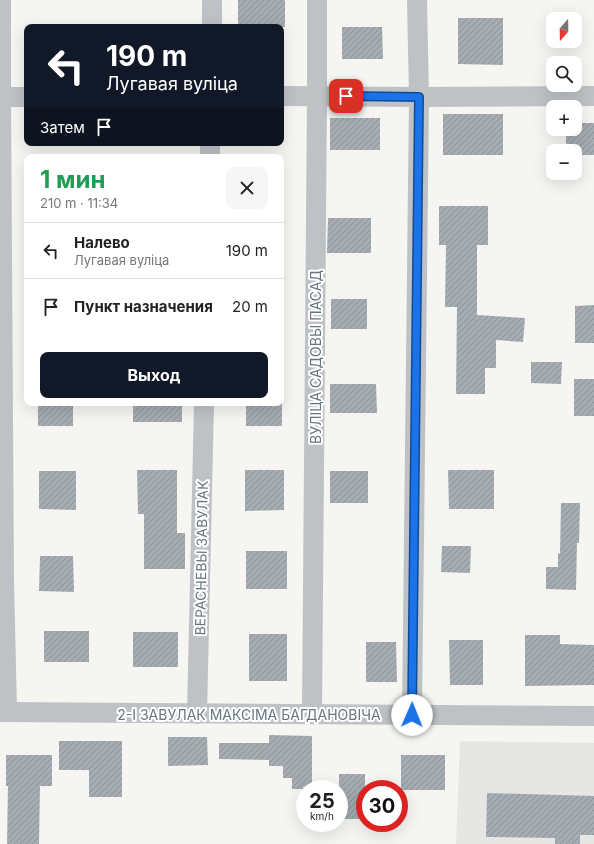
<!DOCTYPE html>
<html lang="ru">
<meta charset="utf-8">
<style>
:root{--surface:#fff;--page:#f6f6f6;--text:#222;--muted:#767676;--line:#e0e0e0;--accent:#111827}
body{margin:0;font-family:Inter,sans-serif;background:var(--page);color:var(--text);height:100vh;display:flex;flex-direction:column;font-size:15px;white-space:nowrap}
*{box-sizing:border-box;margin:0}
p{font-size:13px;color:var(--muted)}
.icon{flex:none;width:22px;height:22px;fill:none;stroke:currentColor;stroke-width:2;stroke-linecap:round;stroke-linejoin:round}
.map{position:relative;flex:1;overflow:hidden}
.sheet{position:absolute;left:24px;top:154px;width:260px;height:252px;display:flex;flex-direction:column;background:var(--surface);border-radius:8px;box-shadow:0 4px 16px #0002}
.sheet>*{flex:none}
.guide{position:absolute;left:24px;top:24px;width:260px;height:122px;border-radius:8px;box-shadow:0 4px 16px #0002;background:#111827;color:#fff;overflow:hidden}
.needle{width:26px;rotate:200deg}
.tools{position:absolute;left:546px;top:12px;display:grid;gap:8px}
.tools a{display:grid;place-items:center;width:36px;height:36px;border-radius:8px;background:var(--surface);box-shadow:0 4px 16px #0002;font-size:20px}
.speed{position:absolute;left:296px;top:780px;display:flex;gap:8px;font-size:20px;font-weight:700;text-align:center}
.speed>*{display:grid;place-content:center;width:52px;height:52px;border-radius:50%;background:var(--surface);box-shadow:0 4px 16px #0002;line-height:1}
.speed small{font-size:10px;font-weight:400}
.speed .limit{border:6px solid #d22;background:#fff;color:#111}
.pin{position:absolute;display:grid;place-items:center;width:34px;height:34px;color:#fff;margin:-17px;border-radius:8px;box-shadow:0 2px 6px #0006}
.me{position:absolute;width:44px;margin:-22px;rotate:1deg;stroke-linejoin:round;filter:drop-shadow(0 0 3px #0008)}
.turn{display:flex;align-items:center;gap:14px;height:84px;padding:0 16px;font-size:18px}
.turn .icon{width:52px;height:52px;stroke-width:2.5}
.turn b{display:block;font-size:28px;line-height:34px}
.then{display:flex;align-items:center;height:38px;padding:0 16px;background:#0003;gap:8px;font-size:15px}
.round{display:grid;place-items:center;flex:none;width:42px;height:42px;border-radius:8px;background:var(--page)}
.headline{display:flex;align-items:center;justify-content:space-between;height:68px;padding:0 16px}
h1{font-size:24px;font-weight:700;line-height:30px;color:#1e9e55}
.cta{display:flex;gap:8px;margin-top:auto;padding:8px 16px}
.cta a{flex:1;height:46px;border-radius:8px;background:var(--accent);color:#fff;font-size:16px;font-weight:700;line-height:46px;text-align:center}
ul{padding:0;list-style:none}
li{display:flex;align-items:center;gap:12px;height:56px;padding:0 16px;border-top:1px solid var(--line)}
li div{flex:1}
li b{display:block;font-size:15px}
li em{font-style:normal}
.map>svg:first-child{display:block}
</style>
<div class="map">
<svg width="594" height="844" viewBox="0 0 594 844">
<defs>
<pattern id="building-hatch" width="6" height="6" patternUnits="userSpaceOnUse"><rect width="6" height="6" fill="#a6adb2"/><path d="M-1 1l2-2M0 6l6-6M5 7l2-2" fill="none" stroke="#8b9196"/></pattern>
</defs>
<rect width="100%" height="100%" fill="#f5f5f2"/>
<polygon fill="#e6e6e5" points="460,741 594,743 594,844 456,844"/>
<g fill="url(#building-hatch)">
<rect x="238" y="0" width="47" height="27"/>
<polygon points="458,18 503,18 503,65 458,64"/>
<polygon points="342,27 382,27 383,59 342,59"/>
<rect x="443" y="114" width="60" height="41"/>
<rect x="330" y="118" width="50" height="32"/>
<polygon points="575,123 594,123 594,155 575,155 575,151 566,151 566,129 575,129"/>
<polygon points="439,206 488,206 488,245 477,245 477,315 525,318 523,342 496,340 496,368 485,368 485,394 456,394 457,307 445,307 446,245 439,245"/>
<polygon points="328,218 371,218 371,253 327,253"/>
<rect x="331" y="299" width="36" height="30"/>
<polygon points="594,305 594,343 575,343 575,306"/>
<polygon points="531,362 562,362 561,384 531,383"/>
<rect x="574" y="379" width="20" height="37"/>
<polygon points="330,384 376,384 377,413 330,413"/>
<rect x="38" y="403" width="35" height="23"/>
<rect x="133" y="403" width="49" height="19"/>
<rect x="246" y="403" width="36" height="23"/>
<polygon points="137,470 177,470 177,533 185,533 185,569 144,569 144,514 138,514"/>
<polygon points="245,470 284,470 284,510 245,511"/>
<polygon points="448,470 494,470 494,509 449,509"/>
<polygon points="39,471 76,471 76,510 39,509"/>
<rect x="330" y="471" width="38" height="32"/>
<polygon points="561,503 580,503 579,543 577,543 576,590 546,589 546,567 558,567 558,553 560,554"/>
<polygon points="442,546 471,546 470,573 441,572"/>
<rect x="246" y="551" width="41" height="38"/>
<polygon points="40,556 73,556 74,592 39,591"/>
<rect x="44" y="631" width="45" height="31"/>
<rect x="133" y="632" width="45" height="35"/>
<rect x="249" y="634" width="38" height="47"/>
<polygon points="525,635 560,635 560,644 594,645 594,685 525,686"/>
<polygon points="449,640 483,640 483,685 450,685"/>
<polygon points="366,642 396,642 397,682 366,682"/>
<polygon points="269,735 312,736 312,789 292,789 292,778 283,778 283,766 269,766 269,760 219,759 219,743 269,743"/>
<polygon points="168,737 207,737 208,765 168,766"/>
<polygon points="59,741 122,741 122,797 89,797 89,770 59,770"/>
<polygon points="6,755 52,755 52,786 40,786 39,844 7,844 8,786 6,786"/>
<rect x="401" y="755" width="44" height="35"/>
<rect x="339" y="774" width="26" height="45"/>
<polygon points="487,793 594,796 594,835 580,835 580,844 555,844 555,838 486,837"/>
</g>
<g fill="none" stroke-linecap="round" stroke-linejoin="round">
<g stroke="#bec2c5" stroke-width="20">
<polyline points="1,0 1,97 4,579 7,712"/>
<polyline points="212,27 212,0"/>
<polyline points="281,96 419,97 594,96"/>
<polyline points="1,97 27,97"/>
<polyline points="210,157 210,143"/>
<polyline points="0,712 594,716"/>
<polyline points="197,714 204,403"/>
<polyline points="312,714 317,95 317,0"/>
<polyline points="412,715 419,97 417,0"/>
</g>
</g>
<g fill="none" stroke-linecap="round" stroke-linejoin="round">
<g stroke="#114b97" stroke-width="10">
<polyline id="route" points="346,96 419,97 412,715"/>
</g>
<use href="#route" stroke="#1a73e8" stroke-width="7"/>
</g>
<g text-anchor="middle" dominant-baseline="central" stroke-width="4" stroke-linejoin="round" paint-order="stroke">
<g font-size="14" fill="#667680" stroke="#fff">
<text transform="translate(315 357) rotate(-90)">ВУЛІЦА САДОВЫ ПАСАД</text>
<text transform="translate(201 558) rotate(-89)">ВЕРАСНЕВЫ ЗАВУЛАК</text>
<text x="249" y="714">2-І ЗАВУЛАК МАКСІМА БАГДАНОВІЧА</text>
</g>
</g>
</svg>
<div class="tools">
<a><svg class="needle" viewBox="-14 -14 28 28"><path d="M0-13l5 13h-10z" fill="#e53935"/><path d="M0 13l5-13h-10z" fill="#767676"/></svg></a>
<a><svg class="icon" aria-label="search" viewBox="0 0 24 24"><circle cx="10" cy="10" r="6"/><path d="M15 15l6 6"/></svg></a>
<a>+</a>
<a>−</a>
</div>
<div class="speed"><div>25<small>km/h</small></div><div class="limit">30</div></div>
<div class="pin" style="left:346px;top:96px;background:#d93025"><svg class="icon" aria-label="arrive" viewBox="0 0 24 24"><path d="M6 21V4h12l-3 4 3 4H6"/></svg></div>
<svg class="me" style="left:412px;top:715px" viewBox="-20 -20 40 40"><circle r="19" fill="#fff"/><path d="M0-13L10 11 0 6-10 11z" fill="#1a73e8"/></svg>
<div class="guide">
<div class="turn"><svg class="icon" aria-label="left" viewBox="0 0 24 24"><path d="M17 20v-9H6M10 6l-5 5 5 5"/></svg><div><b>190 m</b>Лугавая вуліца</div></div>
<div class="then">Затем<svg class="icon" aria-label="arrive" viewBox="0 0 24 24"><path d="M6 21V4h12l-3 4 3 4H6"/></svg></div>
</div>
<section class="sheet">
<div class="headline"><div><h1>1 мин</h1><p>210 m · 11:34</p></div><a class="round"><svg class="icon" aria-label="close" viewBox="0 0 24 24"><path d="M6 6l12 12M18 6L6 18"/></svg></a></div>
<ul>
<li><svg class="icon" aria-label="left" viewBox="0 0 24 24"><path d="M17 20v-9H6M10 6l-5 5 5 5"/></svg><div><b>Налево</b><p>Лугавая вуліца</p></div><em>190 m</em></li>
<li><svg class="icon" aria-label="arrive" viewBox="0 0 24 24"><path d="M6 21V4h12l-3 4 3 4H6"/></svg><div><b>Пункт назначения</b></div><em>20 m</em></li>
</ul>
<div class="cta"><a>Выход</a></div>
</section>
</div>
